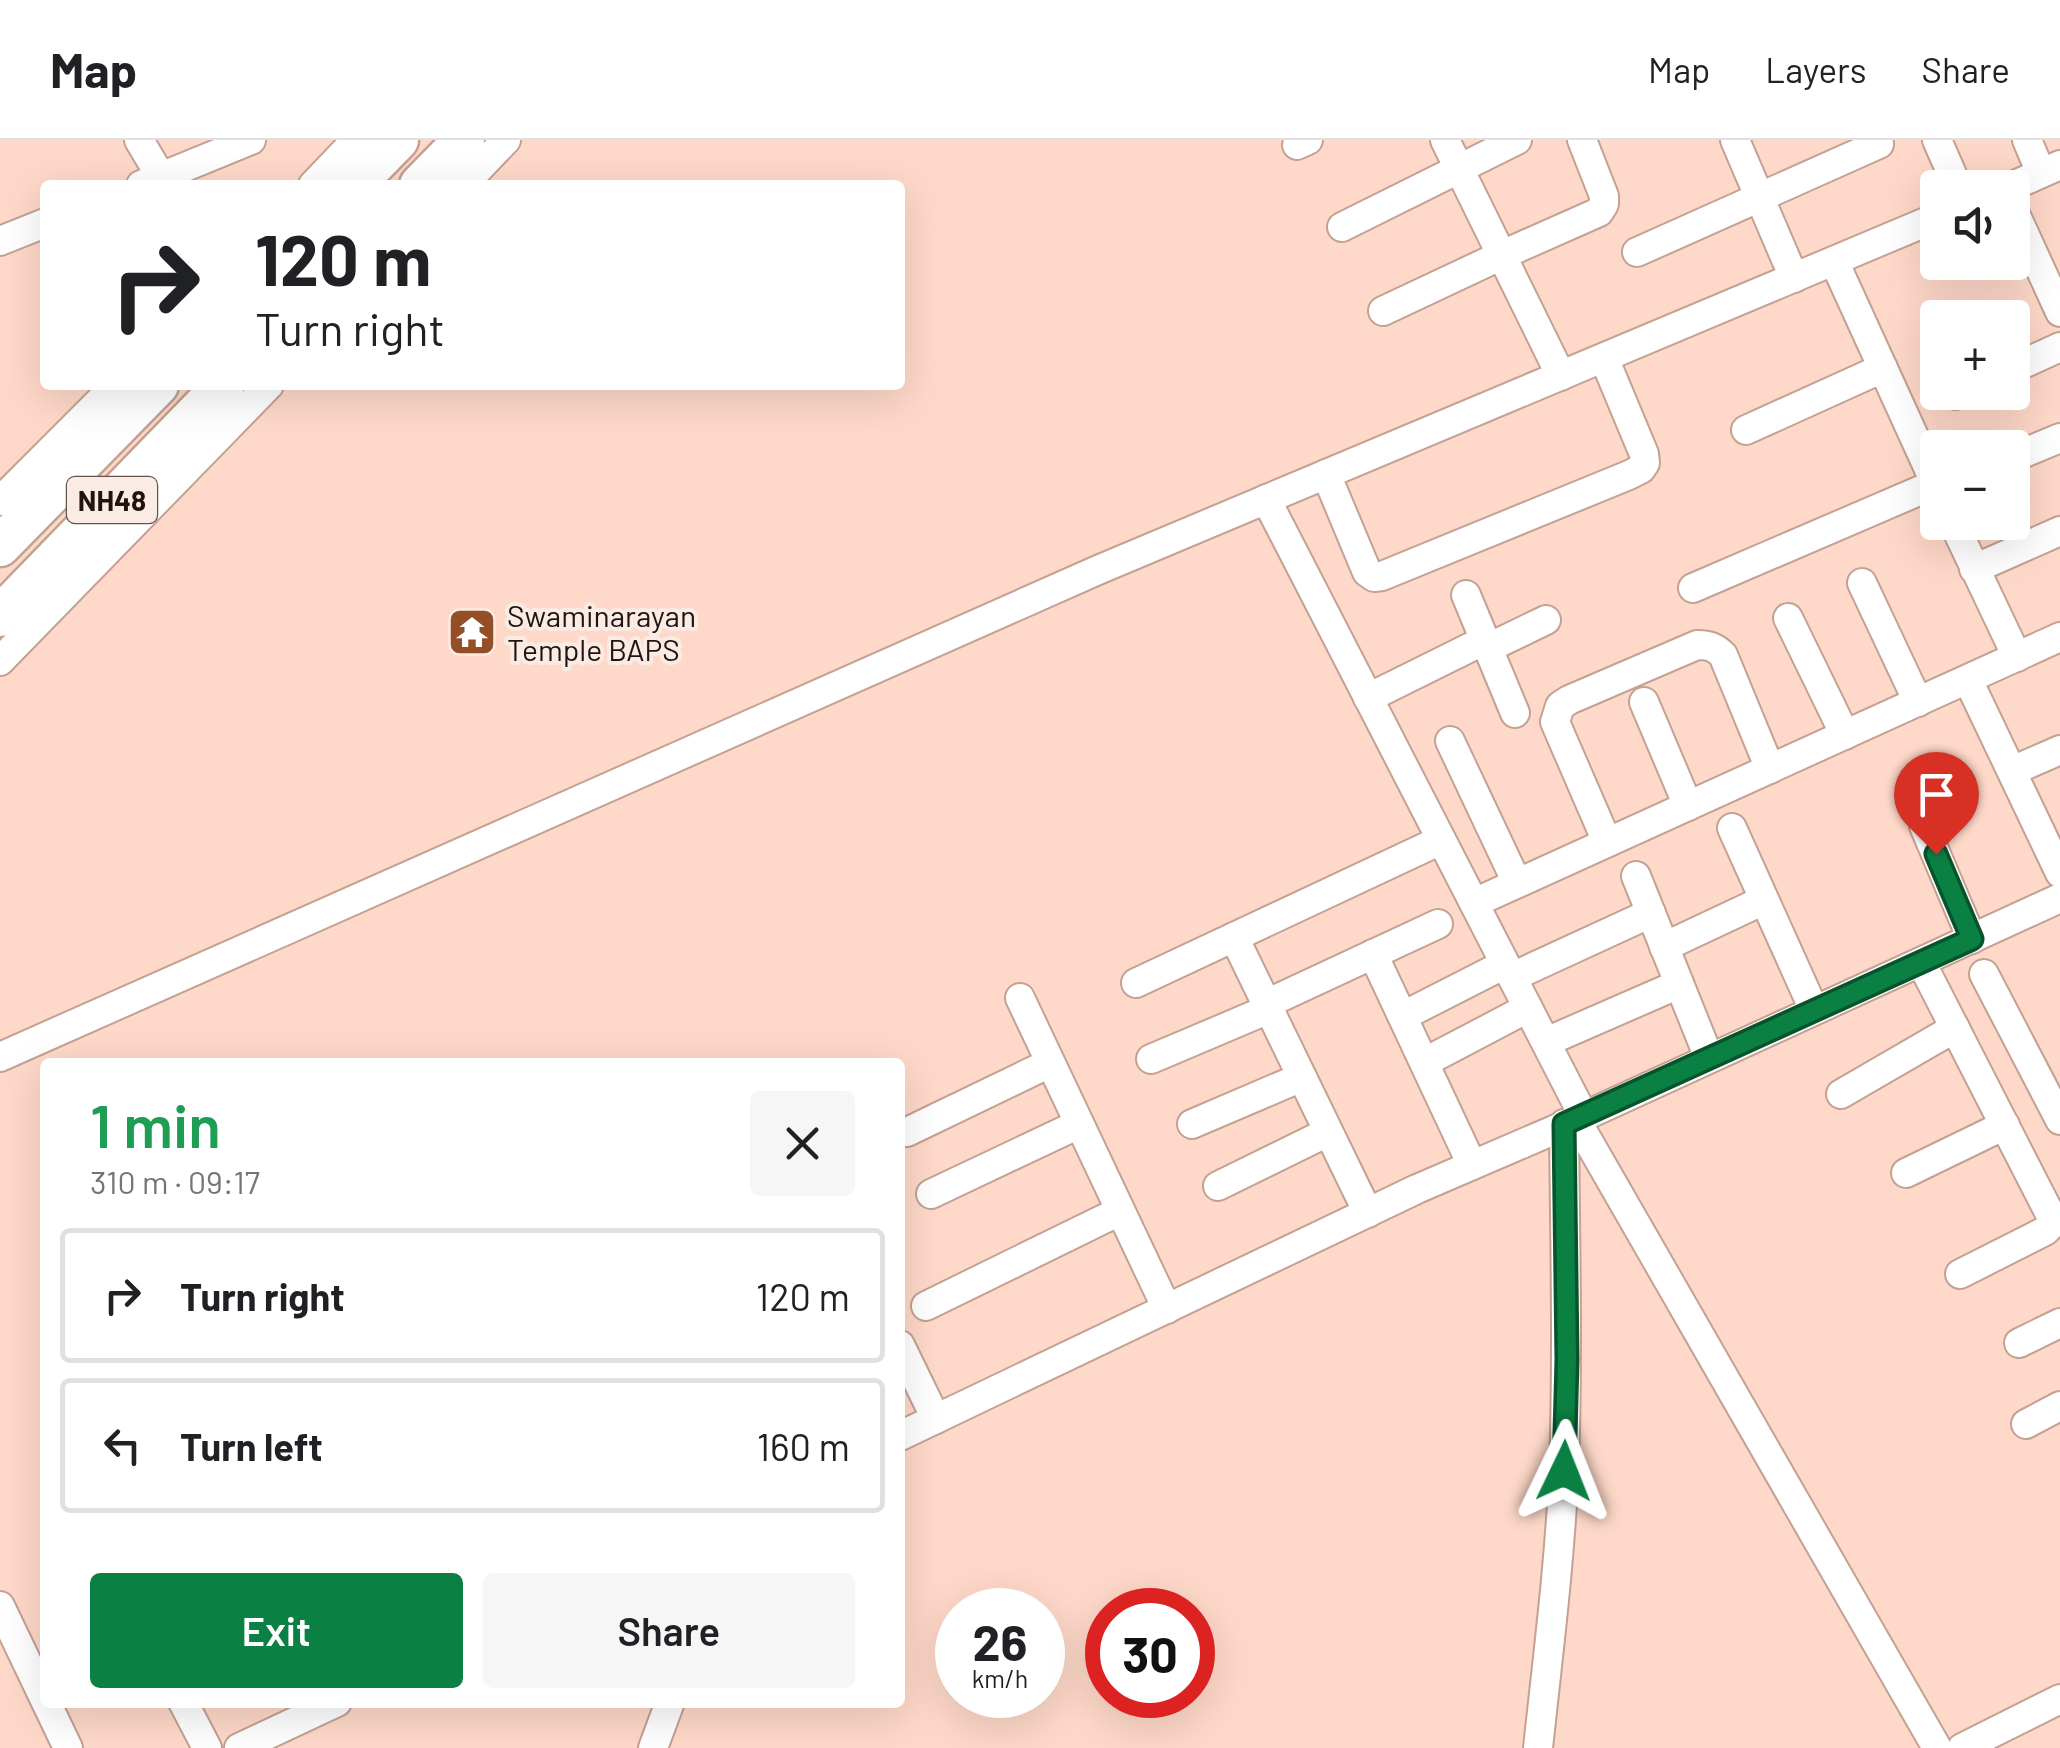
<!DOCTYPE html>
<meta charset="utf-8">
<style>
:root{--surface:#fff;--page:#f6f6f6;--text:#202124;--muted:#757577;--line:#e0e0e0;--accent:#0b8043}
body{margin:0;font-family:Barlow,sans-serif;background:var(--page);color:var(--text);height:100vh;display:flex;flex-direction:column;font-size:38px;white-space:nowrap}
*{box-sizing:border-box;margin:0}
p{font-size:32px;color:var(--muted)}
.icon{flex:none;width:55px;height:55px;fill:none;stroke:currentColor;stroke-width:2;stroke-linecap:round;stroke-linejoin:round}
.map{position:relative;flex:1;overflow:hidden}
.drawer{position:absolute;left:40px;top:918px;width:865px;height:650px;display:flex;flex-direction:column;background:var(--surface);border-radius:10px;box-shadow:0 10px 40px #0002}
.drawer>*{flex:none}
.hud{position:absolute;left:40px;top:40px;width:865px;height:210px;border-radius:10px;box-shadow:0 10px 40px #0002;background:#fff;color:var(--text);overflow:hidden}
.buttons{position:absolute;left:1920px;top:30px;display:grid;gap:20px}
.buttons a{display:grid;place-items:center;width:110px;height:110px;border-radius:10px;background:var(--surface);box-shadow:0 10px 40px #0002;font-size:50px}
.speed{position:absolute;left:935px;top:1448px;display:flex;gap:20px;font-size:50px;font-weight:700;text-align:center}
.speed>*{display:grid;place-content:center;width:130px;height:130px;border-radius:50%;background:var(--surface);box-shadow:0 10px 40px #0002;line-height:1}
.speed small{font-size:25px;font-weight:400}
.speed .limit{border:15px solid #d22;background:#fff;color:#111}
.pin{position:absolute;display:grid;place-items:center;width:85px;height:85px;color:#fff;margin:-102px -42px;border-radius:50% 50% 50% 0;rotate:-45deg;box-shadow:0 0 10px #0007}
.pin .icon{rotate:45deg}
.me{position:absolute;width:110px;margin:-55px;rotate:2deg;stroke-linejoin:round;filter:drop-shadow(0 0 8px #0008)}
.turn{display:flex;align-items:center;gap:35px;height:210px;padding:0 50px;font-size:45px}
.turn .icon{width:130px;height:130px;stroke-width:2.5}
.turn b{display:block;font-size:70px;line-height:85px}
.round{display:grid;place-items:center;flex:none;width:105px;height:105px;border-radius:10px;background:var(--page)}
.overview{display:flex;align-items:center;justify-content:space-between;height:170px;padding:0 50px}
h1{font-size:60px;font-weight:600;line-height:75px;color:#1e9e55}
.button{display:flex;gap:20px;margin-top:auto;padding:20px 50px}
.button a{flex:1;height:115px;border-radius:10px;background:var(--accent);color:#fff;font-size:40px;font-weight:600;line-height:115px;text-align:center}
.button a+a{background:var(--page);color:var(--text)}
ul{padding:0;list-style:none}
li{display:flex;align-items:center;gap:30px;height:135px;margin:0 20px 15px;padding:0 30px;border:5px solid var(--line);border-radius:10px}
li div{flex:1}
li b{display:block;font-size:38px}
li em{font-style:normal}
header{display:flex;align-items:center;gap:60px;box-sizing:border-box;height:140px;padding:0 50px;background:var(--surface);border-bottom:2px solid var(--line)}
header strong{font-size:48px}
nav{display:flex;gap:55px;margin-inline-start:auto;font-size:35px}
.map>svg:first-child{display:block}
</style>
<header>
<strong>Map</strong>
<nav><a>Map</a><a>Layers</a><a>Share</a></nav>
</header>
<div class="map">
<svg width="2060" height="1608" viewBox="0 0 2060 1608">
<rect width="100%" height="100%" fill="#fed8c8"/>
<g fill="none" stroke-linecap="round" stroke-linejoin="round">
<g stroke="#c4a192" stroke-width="32">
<g id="minor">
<polyline points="139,0 161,37"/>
<polyline points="1445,0 1561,236"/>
<polyline points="1735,0 1794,138"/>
<polyline points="1937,0 1958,48"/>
<polyline points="2027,0 2041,33"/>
<polyline points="1297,5 1308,0"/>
<polyline points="141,45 251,0"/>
<polyline points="313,45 356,0"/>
<polyline points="463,45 506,0"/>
<polyline points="2008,48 2060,25"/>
<polyline points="2012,67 2060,172"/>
<polyline points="1342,87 1517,0"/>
<polyline points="0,101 45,83"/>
<polyline points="1637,112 1879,4"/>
<polyline points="1834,121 1938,349"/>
<polyline points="1383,171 1502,115 1599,72 1604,64 1604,56 1582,0"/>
<polyline points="2012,229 2060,207"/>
<polyline points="1956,255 1962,252"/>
<polyline points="1746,290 1883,228"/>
<polyline points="2012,318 2060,298"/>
<polyline points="1326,334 1367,432 1374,437 1382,436 1629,335 1641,329 1645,323 1644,314 1604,218"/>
<polyline points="1266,359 1583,975"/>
<polyline points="0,361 116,245"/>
<polyline points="1953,382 2017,517"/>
<polyline points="1974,429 2060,391"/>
<polyline points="1862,443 1918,562"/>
<polyline points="1693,448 1935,344"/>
<polyline points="1466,455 1515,573"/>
<polyline points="1788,478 1845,595"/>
<polyline points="1488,508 1546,480"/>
<polyline points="0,521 269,245"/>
<polyline points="1968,540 2060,733"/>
<polyline points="1368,558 1485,500"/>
<polyline points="1644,562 1688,666"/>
<polyline points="1450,601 1517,743"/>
<polyline points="2012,631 2060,610"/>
<polyline points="1924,686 1972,799"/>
<polyline points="1732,688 1814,870"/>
<path d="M1607 702 1555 582 1560 566 1569 560 1697 505C1709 505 1715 507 1723 515L1770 629"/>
<polyline points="1636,736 1709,918"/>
<polyline points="1474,763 2060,497"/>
<polyline points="1234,797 1368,1073"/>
<polyline points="1664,807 1764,760"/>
<polyline points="1373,814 1472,1025"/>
<polyline points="1921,822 2051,1076 2051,1085 2045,1091 1960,1134"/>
<polyline points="1984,834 2060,980"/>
<polyline points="1512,837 1651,773"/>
<polyline points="1136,843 1441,700"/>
<polyline points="1020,858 1167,1169"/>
<polyline points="1266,864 1438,784"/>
<polyline points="1403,876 1505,824"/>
<polyline points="1546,902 1679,844"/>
<polyline points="0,917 1098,430 1938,77"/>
<polyline points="1151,919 1269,869"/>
<polyline points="1425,922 1528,868"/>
<polyline points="1841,954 1955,888"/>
<polyline points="1575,978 1937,1608"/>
<polyline points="1192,984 1302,937"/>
<polyline points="907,992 1050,923"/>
<polyline points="1906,1033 2005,985"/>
<polyline points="1218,1046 1328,992"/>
<polyline points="931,1054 1079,984"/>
<polyline points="926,1166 1120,1071"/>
<polyline points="2019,1203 2060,1183"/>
<polyline points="900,1205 936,1279"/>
<polyline points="2026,1284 2060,1266"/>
<polyline points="900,1296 1417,1049 1554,990 2060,758"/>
<polyline points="0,1466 45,1560"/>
<polyline points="46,1562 68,1608"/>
<polyline points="183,1562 207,1608"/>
<polyline points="239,1608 337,1562"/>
<polyline points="653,1608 670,1562"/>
<path d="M1538 1608C1548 1515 1560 1421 1564 1327 1568 1213 1565 1099 1564 984"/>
<polyline points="1962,1608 2060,1559"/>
</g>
</g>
<g stroke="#c4a192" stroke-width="45">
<g id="highway">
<polyline points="354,45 398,0"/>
<polyline points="420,45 464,0"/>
<polyline points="0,406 158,245"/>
<polyline points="0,476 224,245"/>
</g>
</g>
<use href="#minor" stroke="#fff" stroke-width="28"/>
<use href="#highway" stroke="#fff" stroke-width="40"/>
</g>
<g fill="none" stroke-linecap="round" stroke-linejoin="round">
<g stroke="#07532c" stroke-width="25">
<polyline id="route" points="1564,1331 1567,1220 1564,984 1972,799 1936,714"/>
</g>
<use href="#route" stroke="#0b8043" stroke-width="18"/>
</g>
<defs>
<g id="temple-square" transform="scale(2.5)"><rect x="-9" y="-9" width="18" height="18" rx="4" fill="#954f26" stroke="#faebe4"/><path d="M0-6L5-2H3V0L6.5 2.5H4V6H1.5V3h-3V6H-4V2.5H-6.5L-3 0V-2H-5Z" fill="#fff"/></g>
</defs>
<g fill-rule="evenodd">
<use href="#temple-square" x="472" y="492"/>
</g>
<g text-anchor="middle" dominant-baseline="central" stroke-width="8" stroke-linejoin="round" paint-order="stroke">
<rect fill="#faebe4" stroke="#62544e" stroke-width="2.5" x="67" y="337" width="90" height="46" rx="8"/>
<g font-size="28" font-weight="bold" fill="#21140e">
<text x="112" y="360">NH48</text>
</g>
<g font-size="30" fill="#21140e" stroke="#faebe4" text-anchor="start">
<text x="507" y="475">Swaminarayan<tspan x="507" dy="34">Temple BAPS</tspan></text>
</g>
</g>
</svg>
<div class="buttons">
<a><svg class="icon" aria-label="sound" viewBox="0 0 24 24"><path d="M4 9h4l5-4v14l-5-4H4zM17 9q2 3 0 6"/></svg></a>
<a>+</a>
<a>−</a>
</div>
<div class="speed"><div>26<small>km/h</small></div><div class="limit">30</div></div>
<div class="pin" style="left:1936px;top:714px;background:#d93025"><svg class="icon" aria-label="arrive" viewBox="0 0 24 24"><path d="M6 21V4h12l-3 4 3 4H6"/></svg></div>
<svg class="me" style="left:1564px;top:1331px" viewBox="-20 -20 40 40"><path d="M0-17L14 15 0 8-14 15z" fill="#0b8043" stroke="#fff" stroke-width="4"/></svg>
<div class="hud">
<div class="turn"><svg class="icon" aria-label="right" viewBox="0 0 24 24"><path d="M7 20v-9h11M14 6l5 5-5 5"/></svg><div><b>120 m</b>Turn right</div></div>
</div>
<section class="drawer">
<div class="overview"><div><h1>1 min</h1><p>310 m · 09:17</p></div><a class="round"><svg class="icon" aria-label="close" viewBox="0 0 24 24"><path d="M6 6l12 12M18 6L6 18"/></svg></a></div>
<ul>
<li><svg class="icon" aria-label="right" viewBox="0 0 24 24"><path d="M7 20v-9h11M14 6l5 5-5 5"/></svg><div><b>Turn right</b></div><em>120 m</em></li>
<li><svg class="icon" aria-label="left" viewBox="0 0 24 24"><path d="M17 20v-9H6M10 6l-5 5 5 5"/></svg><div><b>Turn left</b></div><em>160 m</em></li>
</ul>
<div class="button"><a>Exit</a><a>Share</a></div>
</section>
</div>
